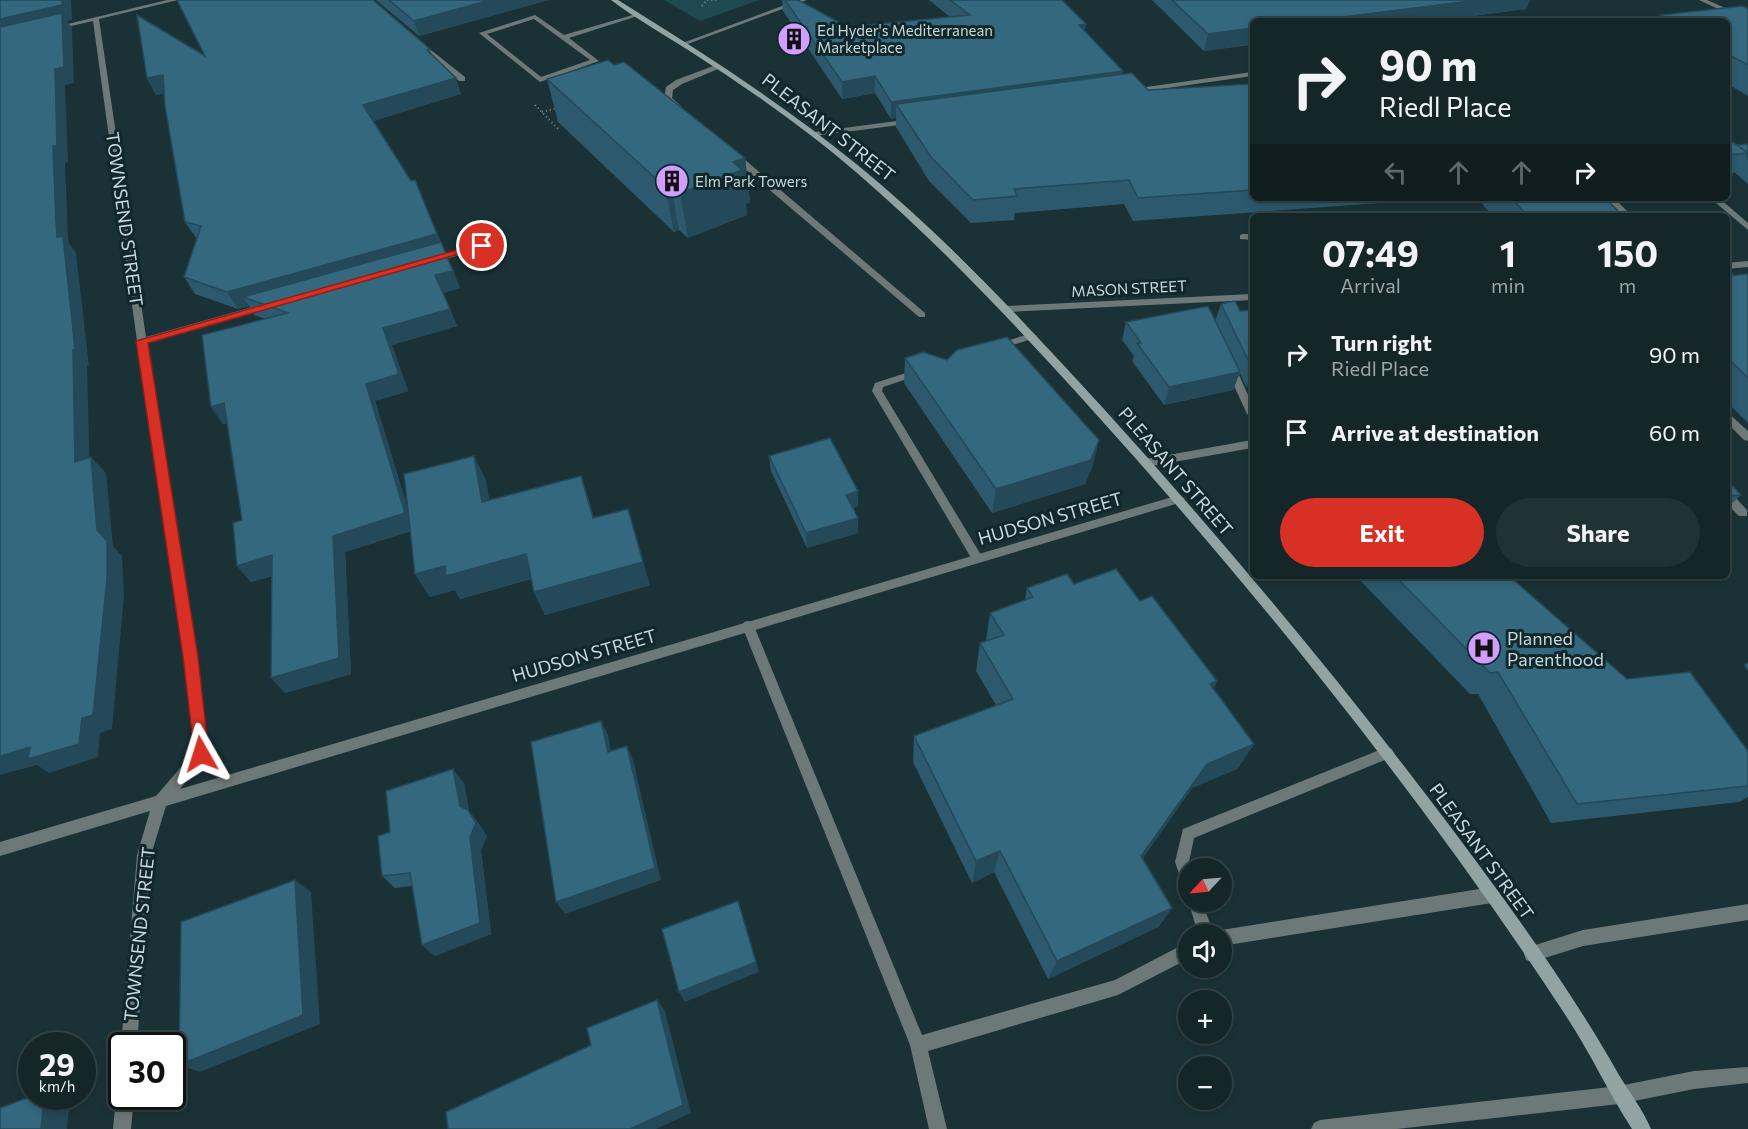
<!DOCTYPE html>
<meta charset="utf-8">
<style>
:root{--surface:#142628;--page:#213234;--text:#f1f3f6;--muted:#9da5a8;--line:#334345;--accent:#d93025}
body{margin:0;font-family:Commissioner,sans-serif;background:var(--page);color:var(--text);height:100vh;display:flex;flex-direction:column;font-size:22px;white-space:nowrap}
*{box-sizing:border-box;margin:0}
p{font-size:20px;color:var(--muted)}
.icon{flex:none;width:33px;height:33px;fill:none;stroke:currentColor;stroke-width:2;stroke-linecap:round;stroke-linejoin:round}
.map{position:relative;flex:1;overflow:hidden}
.details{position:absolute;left:1250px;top:213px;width:480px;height:366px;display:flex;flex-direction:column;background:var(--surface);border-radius:9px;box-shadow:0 3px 9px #0003,0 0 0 2px var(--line)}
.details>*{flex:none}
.top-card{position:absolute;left:1250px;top:18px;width:480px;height:183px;border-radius:9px;box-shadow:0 3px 9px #0003,0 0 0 2px var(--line);background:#142628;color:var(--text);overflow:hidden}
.needle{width:39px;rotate:244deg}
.buttons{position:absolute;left:1178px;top:858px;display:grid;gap:12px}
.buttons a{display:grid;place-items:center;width:54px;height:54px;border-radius:50%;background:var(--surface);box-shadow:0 3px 9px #0003,0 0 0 2px var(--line);font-size:30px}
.speed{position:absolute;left:18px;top:1032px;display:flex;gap:12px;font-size:30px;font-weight:700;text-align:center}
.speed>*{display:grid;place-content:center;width:78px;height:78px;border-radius:50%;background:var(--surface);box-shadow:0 3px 9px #0003,0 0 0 2px var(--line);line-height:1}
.speed small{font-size:15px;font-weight:400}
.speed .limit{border:3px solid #111;border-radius:9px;background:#fff;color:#111}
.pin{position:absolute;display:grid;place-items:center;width:51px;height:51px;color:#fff;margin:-26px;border:3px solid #fff;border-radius:50%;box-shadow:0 2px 6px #0007}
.me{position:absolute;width:66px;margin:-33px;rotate:354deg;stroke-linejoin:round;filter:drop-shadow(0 0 4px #0008)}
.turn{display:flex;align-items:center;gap:21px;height:126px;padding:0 30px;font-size:27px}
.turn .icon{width:78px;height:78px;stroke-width:2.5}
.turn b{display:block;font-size:42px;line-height:51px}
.lanes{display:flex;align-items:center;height:57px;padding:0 30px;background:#0003;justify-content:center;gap:30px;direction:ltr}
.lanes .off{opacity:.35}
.eta{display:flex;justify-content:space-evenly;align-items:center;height:102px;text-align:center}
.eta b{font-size:36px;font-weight:700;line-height:42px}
.button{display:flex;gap:12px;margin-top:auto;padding:12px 30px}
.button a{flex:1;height:69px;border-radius:36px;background:var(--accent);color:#fff;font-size:24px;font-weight:700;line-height:69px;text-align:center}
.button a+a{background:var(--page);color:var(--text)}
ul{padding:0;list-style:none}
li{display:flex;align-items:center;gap:18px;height:78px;padding:0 30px}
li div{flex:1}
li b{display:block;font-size:22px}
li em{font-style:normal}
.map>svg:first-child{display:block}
</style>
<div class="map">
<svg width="1748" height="1129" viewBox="0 0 1748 1129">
<rect width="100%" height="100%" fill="#1a3236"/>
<polygon fill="#204a51" points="664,0 759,0 700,21"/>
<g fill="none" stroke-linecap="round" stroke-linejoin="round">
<g stroke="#778a8c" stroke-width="2" stroke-dasharray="1 3" stroke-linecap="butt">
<polyline points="702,6 707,0 718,0"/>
<polyline points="535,105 560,131"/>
<polyline points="542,112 557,108"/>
</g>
<g fill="#6d7978" fill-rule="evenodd">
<path d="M636 14 641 15 569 38 599 61 540 82 479 33 535 15 564 35ZM534 19 590 60 541 77 487 34Z"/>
<polygon points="716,65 723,67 682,84 673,90 672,98 682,107 682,111 676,111 664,98 666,87 676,80"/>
<polygon points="731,153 737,153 925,313 925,317 919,317 731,157"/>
<polygon points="1605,198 1614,198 1632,216 1623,216"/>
<polygon points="1710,198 1719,198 1748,223 1748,230"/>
<polygon points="1243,234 1252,234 1252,240 1240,239 1240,235"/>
<polygon points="1726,269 1748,286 1748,294 1726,277"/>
<polygon points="1032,333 1037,336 1035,338 997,350 992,347 994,345"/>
<polygon points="1230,363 1235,366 1252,404 1252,417 1247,414 1225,366"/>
<polygon points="918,369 923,372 922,374 883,387 882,391 981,555 983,558 981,561 973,561 872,391 875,383"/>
<polygon points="1726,411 1748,431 1748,441 1744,440 1726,422"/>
<polygon points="1252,440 1252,448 1146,467 1140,463 1146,459"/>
<polygon points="1726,491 1730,492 1747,510 1747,516 1739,516 1726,503"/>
<polygon points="748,621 752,622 754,626 922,1035 1115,980 1188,942 1188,959 1118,995 928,1051 947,1129 929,1129 910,1045 742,626 744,622"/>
<polygon points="1387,747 1392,749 1394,753 1392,757 1194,838 1189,862 1192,868 1188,868 1188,887 1183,885 1175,862 1183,829"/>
<polygon points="1492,887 1497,890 1500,895 1497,900 1492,903 1221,946 1221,934 1215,934 1221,930"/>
<polygon points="1188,900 1202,902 1214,934 1198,934"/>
<polygon points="1748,904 1748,920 1583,946 1532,962 1526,960 1524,954 1526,948 1532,946 1583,930"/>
<polygon points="1619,1086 1625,1089 1628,1095 1625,1101 1619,1104 1397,1129 1311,1129 1314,1123 1320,1120"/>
</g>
<g fill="#6d7978" fill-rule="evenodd">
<polygon points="167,0 178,0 99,19 146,337 267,303 272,306 270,308 147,343 197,657 208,754 180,789 1179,495 1185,499 1179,503 166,806 151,855 137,1046 122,1046 122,1048 121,1046 137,855 150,811 0,856 0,842 156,796 194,752 185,657 137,341 93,21 54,30 51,28"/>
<polygon points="798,0 807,0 685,45 680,44"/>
<polygon points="1699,0 1707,0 1748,18 1748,23"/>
<polygon points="1673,15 1675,16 1675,18 1642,21"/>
<polygon points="418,43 422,43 465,77 465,81 459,81 418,45"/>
<polygon points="1252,72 1252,76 1132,93 1128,91 1132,89"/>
<polygon points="912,119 916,121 915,123 814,136 810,134 814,132"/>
<polygon points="482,243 486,246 485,248 431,263 426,260"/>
<polygon points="1748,261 1748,267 1726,269 1726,263"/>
<polygon points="1252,294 1252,300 1007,312 1002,309 1007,306"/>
<polygon points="1748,1067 1748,1083 1694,1089 1619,1104 1613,1101 1610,1095 1613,1089 1619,1086 1694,1071"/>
<polygon points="122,1089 122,1096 134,1096 131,1129 113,1129 116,1096"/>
</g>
<path fill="#91a3a2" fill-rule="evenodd" d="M611 0H618C700 51 780 102 855 163 945 236 1024 322 1103 408 1221 538 1334 673 1440 813 1504 898 1567 983 1619 1075 1630 1093 1643 1110 1651 1129H1632C1608 1092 1590 1052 1566 1016 1438 820 1291 635 1137 460 1048 360 958 260 857 173 804 127 747 88 688 50 663 34 635 18 611 0Z"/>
</g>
<g fill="#2c596d">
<polygon points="376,0 549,0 419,36"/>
<polygon points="782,0 798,0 848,27 950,17 929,0 1062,0 1085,30 1123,74 1148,90 1252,84 1252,198 1449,198 1133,221 1124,204 1015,213 1014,220 971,223 929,181 896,127 896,118 891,119 875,93 842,99 783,11"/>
<polygon points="1152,0 1530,0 1526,9 1204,51"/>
<polygon points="1748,9 1748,96 1726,83 1726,21 1657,21 1661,15"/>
<polygon points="430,49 432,55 461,94 373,121 411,181 415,180 460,288 443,293 457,326 392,345 408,391 375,401 408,509 486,480 489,500 581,476 594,518 650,585 545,615 534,592 531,579 460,599 455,590 430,597 415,574 411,531 345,552 351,674 285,693 272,576 251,582 237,566 242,520 227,423 223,424 211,407 265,319 254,315 249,306 238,309 195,294 184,277 197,239 185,222 164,93 156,95 147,78 205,56"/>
<polygon points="547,79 745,158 750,202 746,204 747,215 688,238 679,230 674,232 558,122"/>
<polygon points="1726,137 1737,145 1748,144 1748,184 1734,172 1730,177 1726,177"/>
<polygon points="1477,198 1605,198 1623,216 1493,216"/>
<polygon points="1748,274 1748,423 1726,401 1726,276"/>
<polygon points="1221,304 1240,311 1252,310 1252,386 1246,387 1240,373 1233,390 1164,405 1132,361 1134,356 1122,340 1126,322 1234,361 1215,321"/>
<polygon points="905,358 1093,465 1085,484 992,513 904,383"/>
<polygon points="769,456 858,506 853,508 858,533 807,548 771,471"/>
<polygon points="1726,479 1741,495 1726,509"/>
<polygon points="1356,576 1509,576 1627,679 1748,751 1748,797 1739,802 1551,823 1478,694 1470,694"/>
<polygon points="1074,584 1140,601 1217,681 1213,689 1254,744 1237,769 1192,788 1143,858 1172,908 1158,927 1048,979 994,872 972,883 913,762 914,736 996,705 976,671 980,643 986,641 990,613 1025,600 1027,588"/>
<polygon points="1748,662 1748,671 1744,665"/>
<polygon points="464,783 469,811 479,824 487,836 481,850 491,934 435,956 422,945 412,886 395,888 382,876 390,832"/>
</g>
<g fill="#244959">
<polygon points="62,0 71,0 72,20 67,21 72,28 74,83 65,85 68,162 65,163 68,238 69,243 76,253 89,366 87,366 90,479 75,462 56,222 53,146 55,69 0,37 0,19"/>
<polygon points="490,0 549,0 419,36 414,21"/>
<polygon points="1478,0 1530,0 1526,9 1433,21 1311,21"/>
<polygon points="1086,24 1083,41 1079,25"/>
<polygon points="1252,28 1252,44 1204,51 1208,34"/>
<polygon points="1123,71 1120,88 896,104 896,118 891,119 891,102"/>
<polygon points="163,75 172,91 156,95 147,78"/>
<polygon points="875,76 875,93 842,99 842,82"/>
<polygon points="456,78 461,94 370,122 363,105"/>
<polygon points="745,158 750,202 746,204 747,215 688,238 680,193 733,162"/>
<polygon points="671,185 679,230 674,232 665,187"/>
<polygon points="437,234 444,251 243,297 249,306 238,309 227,292"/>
<polygon points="453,271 460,288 443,293 435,275"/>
<polygon points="450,309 457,326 392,345 408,391 375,401 414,530 345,552 351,674 285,693 271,678 333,536 366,384 383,328"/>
<polygon points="1240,372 1233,390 1164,405 1169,387"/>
<polygon points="1252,372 1252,386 1246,387"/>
<polygon points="224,403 236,420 223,424 211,407"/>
<polygon points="1099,440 1093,465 1085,484 992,513 996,489"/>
<polygon points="474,456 486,480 493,526 482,502"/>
<polygon points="91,457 106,473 113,546 122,556 124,595 112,729 100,733 98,757 49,773 37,765 0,775 0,756 97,530"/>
<polygon points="581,476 589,500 601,542 593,518"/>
<polygon points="858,491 858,506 846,510 846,495"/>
<polygon points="628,509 650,585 545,615 534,592"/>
<polygon points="858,518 858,533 807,548 806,533"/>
<polygon points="526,554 537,577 460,599 455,590 430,597 415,574 445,566"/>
<polygon points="272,555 285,572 251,582 237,566"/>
<polygon points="1217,681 1203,708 1210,684"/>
<polygon points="601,721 608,735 614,766 608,752"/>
<polygon points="1254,744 1237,769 1192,788 1129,878 1141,856 1207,764"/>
<polygon points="627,746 633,760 661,880 565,914 556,902"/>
<polygon points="453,769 464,783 469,811 479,824 487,836 481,850 491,934 435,956 422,945 460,806"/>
<polygon points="1000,851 994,872 972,883 976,861"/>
<polygon points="295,880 311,892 320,1024 200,1072 179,1065"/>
<polygon points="738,901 759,972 685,1002 679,992"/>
<polygon points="1172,908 1158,927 1048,979 1057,961"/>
<polygon points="657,1000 665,1011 691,1113 656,1129 630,1129"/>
<polygon points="44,1096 64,1096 70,1098 67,1129 41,1129"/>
</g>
<g fill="#33687f" stroke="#244959" stroke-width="1.5">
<polygon points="0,0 62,0 62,5 0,19"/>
<polygon points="177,0 373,0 430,49 427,50 456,78 363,105 411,181 415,180 437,234 227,292 184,277 201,226 185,222 165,106 163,75 147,78 137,15 205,56"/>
<polygon points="389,0 490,0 414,21"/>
<polygon points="785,0 798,0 848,27 970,15 950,0 1062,0 1086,24 1079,25 1123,71 891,102 875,76 842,82"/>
<polygon points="1172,0 1478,0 1311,21 1252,21 1252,28 1208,34"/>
<polygon points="1743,6 1748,9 1748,65 1726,53 1726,21 1671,21 1661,15"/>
<polygon points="62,13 64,67 55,69 57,146 53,146 56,222 57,237 63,236 75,349 73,350 75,462 91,457 97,530 107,541 107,579 93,715 82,718 79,744 28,759 30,747 0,756 0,27"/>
<polygon points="608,60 614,65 624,62 745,158 733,162 742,170 680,193 671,185 665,187 547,79"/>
<polygon points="1132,73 1148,90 1252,84 1252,190 1138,198 1129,180 1014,189 1017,196 973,200 931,157 896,104"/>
<polygon points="1726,137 1748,153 1726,155"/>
<polygon points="1748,144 1748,157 1746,155 1748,153 1737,145"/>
<polygon points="1511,198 1605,198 1623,216 1528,216"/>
<polygon points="441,242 453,271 435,275 450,309 383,328 399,374 366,384 405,513 333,536 339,658 271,678 272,555 237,566 233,523 242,520 224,403 211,407 202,335 288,313 243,297"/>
<polygon points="1748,274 1748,378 1726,356 1726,276"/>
<polygon points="1235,301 1240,311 1252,310 1252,368 1221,304"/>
<polygon points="1208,306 1240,372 1169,387 1137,343 1141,343 1126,322"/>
<polygon points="1007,337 1099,440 1091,460 996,489 905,358 923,352 947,360 957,350"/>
<polygon points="830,438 858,491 846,495 858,518 806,533 769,456"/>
<polygon points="474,456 482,502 581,476 593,518 628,509 643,562 534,592 526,554 446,576 445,566 415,574 404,474"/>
<polygon points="1726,479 1741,495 1726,496"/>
<polygon points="1116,569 1140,601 1152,596 1217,681 1210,684 1254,744 1207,764 1141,856 1172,908 1057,961 1000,851 976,861 914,736 1013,699 980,643 1004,635 990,613 1033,597 1027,588 1067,574 1074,584"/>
<polygon points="1395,576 1509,576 1627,679 1690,672 1748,751 1748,786 1577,804 1498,672 1490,673"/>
<polygon points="601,721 608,752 627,746 655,868 556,902 531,742"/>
<polygon points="453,769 460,806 468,810 476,823 470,837 480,923 422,945 410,873 382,876 378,836 390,832 386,791"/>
<polygon points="295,880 303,1015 179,1065 181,922"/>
<polygon points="738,901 756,962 679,992 662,929"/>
<polygon points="657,1000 683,1105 630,1129 448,1129 446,1112 591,1045 587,1028"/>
<polygon points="32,1096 44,1096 41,1129 0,1129 0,1108"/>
</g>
<polygon fill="#d93025" stroke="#8d1f18" stroke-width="1.5" points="478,244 487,246 148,343 198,657 209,754 206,759 195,759 183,657 136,341"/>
<defs>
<g id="building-disc" transform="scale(1.725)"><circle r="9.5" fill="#d19dfe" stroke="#10282c"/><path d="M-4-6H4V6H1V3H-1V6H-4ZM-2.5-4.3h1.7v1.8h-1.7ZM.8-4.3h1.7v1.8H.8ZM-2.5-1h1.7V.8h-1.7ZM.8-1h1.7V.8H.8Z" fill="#111"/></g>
<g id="hospital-disc" transform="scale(1.725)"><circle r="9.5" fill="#d19dfe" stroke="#10282c"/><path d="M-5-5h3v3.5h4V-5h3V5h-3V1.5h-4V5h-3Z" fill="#111"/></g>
</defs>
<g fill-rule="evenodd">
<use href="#building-disc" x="794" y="39"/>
<use href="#building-disc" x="672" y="181"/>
<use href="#hospital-disc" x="1484" y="648"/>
</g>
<g text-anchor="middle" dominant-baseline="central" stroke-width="6" stroke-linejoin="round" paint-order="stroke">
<g font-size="15" fill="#c9d7d9" stroke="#10282c" text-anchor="start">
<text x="817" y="30">Ed Hyder's Mediterranean<tspan x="817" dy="17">Marketplace</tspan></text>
<text x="695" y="181">Elm Park Towers</text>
</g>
<g font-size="15" fill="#c9d7d9" stroke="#10282c">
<text transform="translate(1129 288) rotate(-3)">MASON STREET</text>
</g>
<g font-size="18" fill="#c9d7d9" stroke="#10282c">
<text transform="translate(829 127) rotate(38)">PLEASANT STREET</text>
<text transform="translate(125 219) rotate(82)">TOWNSEND STREET</text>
<text transform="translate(1176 471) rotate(49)">PLEASANT STREET</text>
<text transform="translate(1050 518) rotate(-16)">HUDSON STREET</text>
<text transform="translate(584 655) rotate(-16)">HUDSON STREET</text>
<text transform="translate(1482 851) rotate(54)">PLEASANT STREET</text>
<text transform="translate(139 934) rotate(-84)">TOWNSEND STREET</text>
</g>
<g font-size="18" fill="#c9d7d9" stroke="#10282c" text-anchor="start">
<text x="1507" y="638">Planned<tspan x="1507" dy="21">Parenthood</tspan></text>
</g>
</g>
</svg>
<div class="buttons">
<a><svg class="needle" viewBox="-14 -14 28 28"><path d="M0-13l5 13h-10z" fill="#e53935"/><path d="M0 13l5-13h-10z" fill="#9da5a8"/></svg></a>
<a><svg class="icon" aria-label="sound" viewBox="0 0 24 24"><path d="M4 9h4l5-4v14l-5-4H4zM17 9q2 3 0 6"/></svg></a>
<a>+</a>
<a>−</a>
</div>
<div class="speed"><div>29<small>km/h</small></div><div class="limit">30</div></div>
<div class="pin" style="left:482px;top:246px;background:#d93025"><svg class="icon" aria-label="arrive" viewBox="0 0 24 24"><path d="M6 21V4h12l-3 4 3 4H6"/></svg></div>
<svg class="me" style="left:201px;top:754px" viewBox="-20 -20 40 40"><path d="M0-17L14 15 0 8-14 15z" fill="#d93025" stroke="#fff" stroke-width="4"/></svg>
<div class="top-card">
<div class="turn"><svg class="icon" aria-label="right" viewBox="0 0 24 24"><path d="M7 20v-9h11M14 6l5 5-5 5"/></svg><div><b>90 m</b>Riedl Place</div></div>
<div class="lanes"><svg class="icon off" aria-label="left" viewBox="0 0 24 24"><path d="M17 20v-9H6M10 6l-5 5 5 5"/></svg><svg class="icon off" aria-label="ahead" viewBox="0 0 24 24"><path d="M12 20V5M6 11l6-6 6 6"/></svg><svg class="icon off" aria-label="ahead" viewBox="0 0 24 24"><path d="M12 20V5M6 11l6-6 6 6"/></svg><svg class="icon" aria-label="right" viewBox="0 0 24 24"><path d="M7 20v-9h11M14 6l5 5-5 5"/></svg></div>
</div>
<section class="details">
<div class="eta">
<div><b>07:49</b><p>Arrival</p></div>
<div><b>1</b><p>min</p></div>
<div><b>150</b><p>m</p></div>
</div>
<ul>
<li><svg class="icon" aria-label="right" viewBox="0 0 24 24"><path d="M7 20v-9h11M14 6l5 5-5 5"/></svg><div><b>Turn right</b><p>Riedl Place</p></div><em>90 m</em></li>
<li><svg class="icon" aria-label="arrive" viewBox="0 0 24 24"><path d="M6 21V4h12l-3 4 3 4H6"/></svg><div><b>Arrive at destination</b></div><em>60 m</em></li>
</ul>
<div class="button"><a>Exit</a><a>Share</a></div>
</section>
</div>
